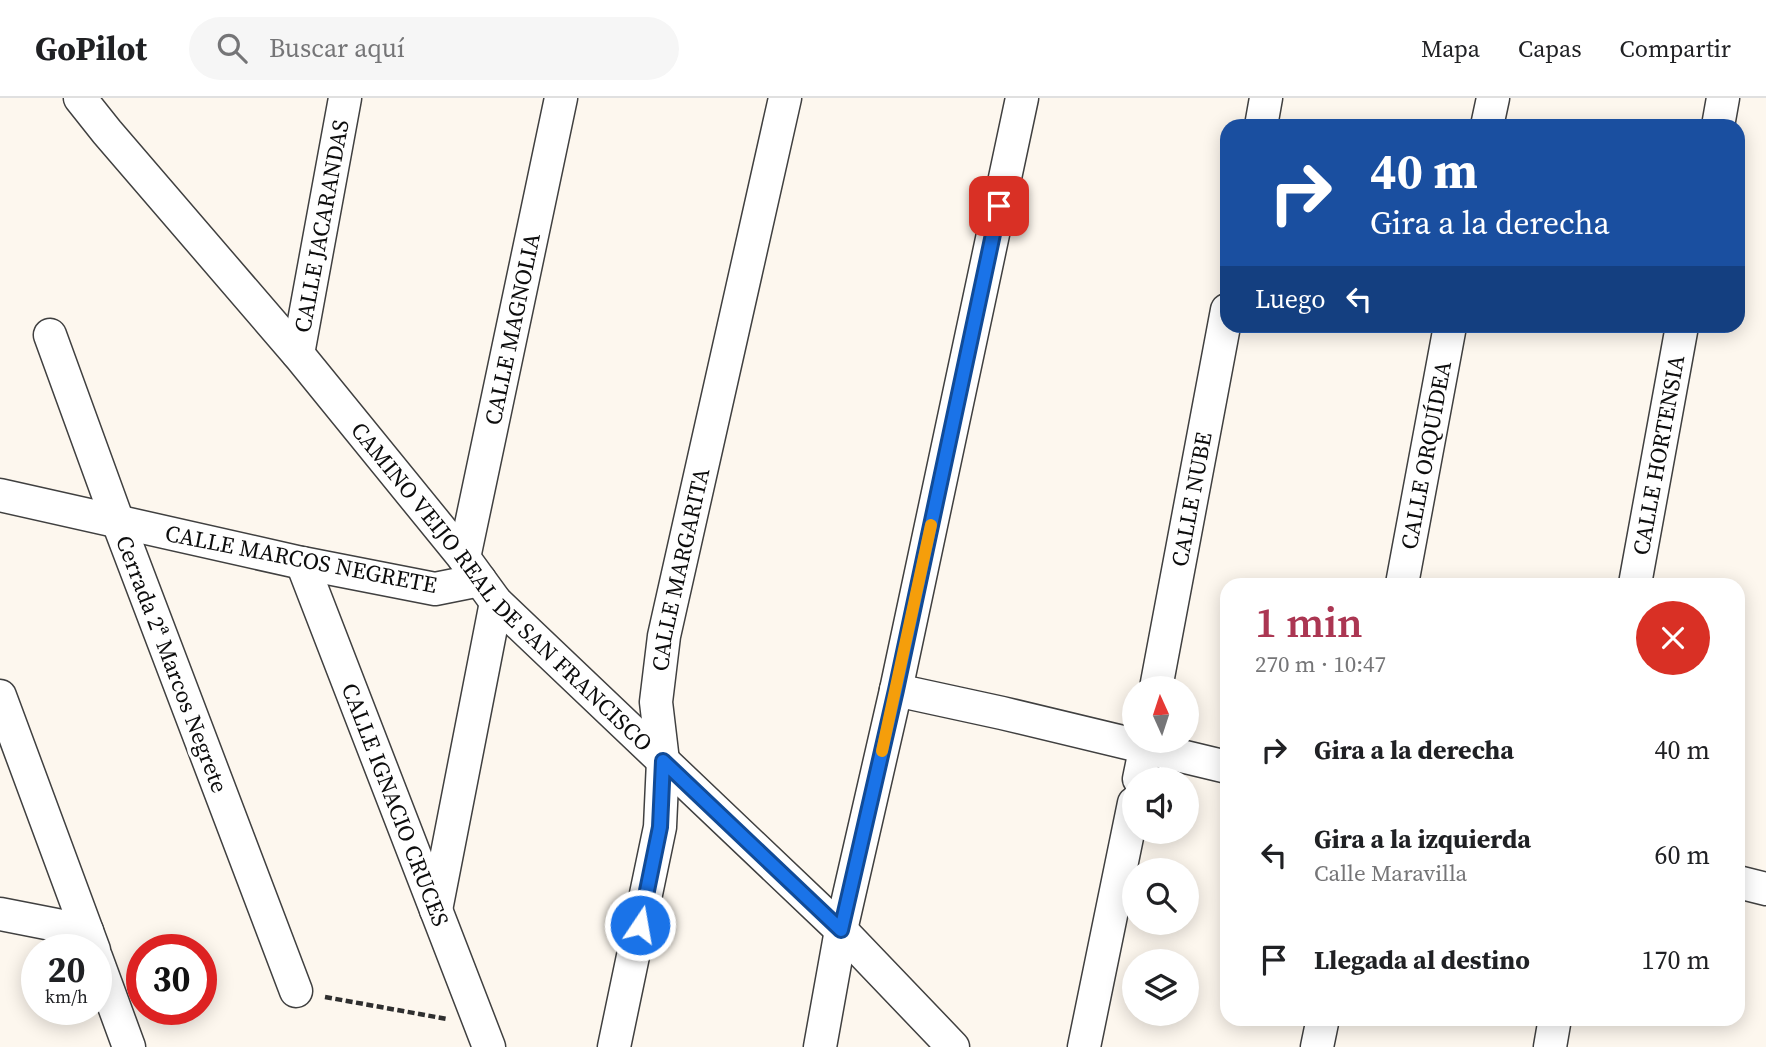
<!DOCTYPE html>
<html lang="es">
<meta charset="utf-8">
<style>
:root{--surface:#fff;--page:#f6f6f6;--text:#202124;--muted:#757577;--line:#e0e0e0;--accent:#ab3652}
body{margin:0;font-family:"Source Serif 4",serif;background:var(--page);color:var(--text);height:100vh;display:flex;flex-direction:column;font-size:26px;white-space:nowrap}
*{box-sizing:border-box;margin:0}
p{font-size:23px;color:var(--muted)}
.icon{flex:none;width:38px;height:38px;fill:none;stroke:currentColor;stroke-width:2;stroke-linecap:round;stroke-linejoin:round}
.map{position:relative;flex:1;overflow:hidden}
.side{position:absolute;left:1220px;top:480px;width:525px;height:448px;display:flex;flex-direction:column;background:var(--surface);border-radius:21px;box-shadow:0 4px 18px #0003}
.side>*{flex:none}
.guide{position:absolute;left:1220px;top:21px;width:525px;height:214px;border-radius:21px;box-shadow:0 4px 18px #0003;background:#1a4fa0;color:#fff;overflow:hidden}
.needle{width:46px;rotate:357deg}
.tools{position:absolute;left:1122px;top:578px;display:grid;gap:14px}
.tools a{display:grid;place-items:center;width:77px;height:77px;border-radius:50%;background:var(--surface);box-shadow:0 4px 18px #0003;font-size:35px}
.speed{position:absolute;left:21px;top:836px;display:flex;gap:14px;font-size:35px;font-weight:700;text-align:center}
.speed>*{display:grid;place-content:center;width:91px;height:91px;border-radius:50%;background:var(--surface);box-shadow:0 4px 18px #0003;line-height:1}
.speed small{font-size:18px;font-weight:400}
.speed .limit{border:10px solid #d22;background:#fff;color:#111}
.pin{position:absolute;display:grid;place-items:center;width:60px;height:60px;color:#fff;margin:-30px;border-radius:14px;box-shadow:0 4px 10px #0006}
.me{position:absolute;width:77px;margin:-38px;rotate:12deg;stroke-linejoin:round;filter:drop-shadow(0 0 5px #0008)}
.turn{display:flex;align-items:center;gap:24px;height:147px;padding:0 35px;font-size:32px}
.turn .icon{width:91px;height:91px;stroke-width:2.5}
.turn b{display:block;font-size:49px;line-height:60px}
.then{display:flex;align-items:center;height:66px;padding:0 35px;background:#0003;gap:14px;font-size:26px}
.round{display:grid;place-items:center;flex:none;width:74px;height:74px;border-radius:37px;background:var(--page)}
.overview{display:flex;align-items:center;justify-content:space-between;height:119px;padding:0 35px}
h1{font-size:42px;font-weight:600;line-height:52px;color:var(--accent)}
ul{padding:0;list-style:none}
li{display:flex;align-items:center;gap:21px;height:105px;padding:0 35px}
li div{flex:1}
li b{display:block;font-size:26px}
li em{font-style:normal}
header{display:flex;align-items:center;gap:42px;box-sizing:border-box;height:98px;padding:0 35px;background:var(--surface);border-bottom:2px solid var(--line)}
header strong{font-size:33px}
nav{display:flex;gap:38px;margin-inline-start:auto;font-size:24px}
.search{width:490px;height:63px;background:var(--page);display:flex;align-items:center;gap:18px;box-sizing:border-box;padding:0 24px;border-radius:38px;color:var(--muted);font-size:26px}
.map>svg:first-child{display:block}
</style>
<header>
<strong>GoPilot</strong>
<div class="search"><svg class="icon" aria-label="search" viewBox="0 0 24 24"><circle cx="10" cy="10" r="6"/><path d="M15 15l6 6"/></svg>Buscar aquí</div>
<nav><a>Mapa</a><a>Capas</a><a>Compartir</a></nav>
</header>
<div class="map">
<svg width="1766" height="949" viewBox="0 0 1766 949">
<rect width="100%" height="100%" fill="#fdf7ee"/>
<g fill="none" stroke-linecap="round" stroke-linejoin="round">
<g stroke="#404040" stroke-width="35">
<g id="minor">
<path id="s1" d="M80 0 107 34 298 256 464 460 496 504 841 832 953 949"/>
<polyline points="1261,28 1266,0"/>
<polyline points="1487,28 1493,0"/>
<polyline points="1718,28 1723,0"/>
<polyline points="50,237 118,424 296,893"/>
<path id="s2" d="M298 256 345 0"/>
<polyline points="0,397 302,465 435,491 480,482"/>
<path id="s3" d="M464 460 561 0"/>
<path id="s4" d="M302 465 489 949"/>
<path id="s5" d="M1402 486 1450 228"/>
<path id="s6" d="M1635 486 1682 228"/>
<path id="s7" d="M1156 590 1227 212"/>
<polyline points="896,592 1002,615 1227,669"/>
<polyline points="0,598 94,852"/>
<polyline points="1139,681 1147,642"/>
<polyline points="1738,784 1766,791"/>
<polyline points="436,812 496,504"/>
<polyline points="0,816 87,833"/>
<polyline points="96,859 129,949"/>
<path id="s8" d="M614 949 660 729 663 663 656 604 664 538 785 0"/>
<polyline points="820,949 841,832 896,592 1022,0"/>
<polyline points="1084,949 1134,705"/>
<polyline points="1317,949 1323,920"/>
<polyline points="1550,949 1555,920"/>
</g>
</g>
<polyline stroke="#2f2f2f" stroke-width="4.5" stroke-dasharray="7 3.5" stroke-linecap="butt" points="325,899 447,921"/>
<use href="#minor" stroke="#fff" stroke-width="32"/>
</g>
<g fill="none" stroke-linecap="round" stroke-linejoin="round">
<g stroke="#114b97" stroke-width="18">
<polyline id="route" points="640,827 660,729 663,663 841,832 896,592 999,108"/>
</g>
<use href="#route" stroke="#1a73e8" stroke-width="12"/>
<polyline stroke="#f59e0b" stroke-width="12" points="882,653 931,427"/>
</g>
<g text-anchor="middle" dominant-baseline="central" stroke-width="7" stroke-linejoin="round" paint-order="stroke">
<g font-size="23" fill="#0d0d0d" stroke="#fff">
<text stroke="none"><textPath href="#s2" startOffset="130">CALLE JACARANDAS</textPath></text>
<text stroke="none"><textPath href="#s3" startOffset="234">CALLE MAGNOLIA</textPath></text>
<text stroke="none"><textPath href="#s5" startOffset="131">CALLE ORQUÍDEA</textPath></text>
<text stroke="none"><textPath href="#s6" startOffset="131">CALLE HORTENSIA</textPath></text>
<text stroke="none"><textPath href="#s7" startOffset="192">CALLE NUBE</textPath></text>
<text transform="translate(301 461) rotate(11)">CALLE MARCOS NEGRETE</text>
<text stroke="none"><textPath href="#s8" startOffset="485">CALLE MARGARITA</textPath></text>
<text stroke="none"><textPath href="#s1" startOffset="646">CAMINO VEIJO REAL DE SAN FRANCISCO</textPath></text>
<text transform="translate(172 566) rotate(69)">Cerrada 2ª Marcos Negrete</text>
<text stroke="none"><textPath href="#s4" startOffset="259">CALLE IGNACIO CRUCES</textPath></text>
</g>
</g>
</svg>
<div class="tools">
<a><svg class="needle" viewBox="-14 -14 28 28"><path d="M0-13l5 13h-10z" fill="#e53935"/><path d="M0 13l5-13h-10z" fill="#757577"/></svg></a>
<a><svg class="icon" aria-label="sound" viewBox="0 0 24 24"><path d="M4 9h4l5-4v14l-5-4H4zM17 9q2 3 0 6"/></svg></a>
<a><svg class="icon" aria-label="search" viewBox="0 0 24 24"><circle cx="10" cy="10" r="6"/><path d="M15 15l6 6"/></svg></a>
<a><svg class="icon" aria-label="layers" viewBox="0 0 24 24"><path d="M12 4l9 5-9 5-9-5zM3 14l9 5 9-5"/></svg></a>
</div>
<div class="speed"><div>20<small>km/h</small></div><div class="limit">30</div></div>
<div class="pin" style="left:999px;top:108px;background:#d93025"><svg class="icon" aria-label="arrive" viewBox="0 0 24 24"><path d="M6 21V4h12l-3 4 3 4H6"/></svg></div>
<svg class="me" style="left:640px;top:827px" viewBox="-20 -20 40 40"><circle r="17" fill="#1a73e8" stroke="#fff" stroke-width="3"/><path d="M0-11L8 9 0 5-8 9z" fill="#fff"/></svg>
<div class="guide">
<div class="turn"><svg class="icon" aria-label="right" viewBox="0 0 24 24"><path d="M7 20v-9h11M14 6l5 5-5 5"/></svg><div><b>40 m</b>Gira a la derecha</div></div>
<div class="then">Luego<svg class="icon" aria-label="left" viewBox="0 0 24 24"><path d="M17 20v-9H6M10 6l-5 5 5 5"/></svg></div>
</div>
<section class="side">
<div class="overview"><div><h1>1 min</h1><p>270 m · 10:47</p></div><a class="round" style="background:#d93025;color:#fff"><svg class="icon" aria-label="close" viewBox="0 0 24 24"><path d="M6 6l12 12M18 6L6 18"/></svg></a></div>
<ul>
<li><svg class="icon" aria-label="right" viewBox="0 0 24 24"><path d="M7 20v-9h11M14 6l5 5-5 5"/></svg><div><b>Gira a la derecha</b></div><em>40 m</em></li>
<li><svg class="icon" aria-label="left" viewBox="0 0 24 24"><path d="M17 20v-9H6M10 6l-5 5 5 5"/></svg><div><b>Gira a la izquierda</b><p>Calle Maravilla</p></div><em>60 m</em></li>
<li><svg class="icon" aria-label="arrive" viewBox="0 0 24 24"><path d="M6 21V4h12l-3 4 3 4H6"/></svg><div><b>Llegada al destino</b></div><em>170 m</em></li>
</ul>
</section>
</div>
